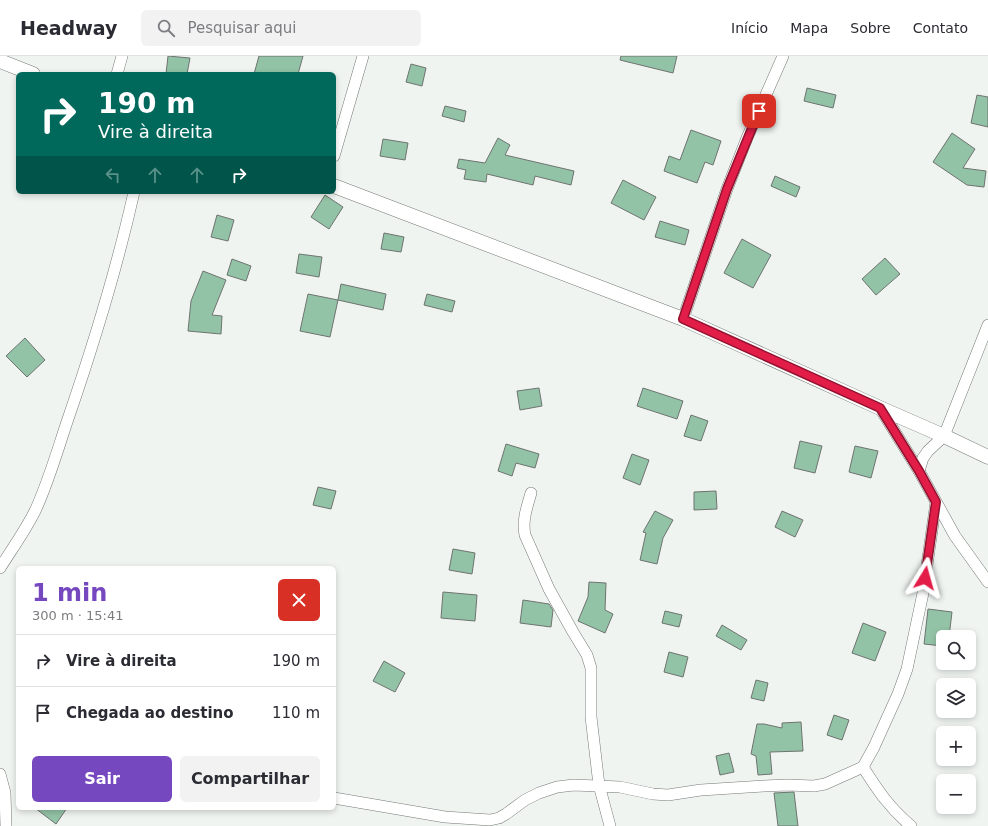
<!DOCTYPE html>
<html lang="pt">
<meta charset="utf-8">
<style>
:root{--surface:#fff;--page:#f2f2f3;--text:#2b2b33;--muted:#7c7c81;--line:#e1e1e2;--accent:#7648c0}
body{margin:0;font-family:"DejaVu Sans",sans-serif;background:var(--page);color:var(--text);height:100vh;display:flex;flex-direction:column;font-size:15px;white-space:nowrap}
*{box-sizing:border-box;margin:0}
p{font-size:13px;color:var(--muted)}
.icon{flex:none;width:22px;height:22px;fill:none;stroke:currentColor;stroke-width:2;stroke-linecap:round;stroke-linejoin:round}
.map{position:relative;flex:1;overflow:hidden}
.side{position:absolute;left:16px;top:510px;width:320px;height:244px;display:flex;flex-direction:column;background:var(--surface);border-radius:6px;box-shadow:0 2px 6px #0003}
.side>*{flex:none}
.banner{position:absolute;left:16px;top:16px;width:320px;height:122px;border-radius:6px;box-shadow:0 2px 6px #0003;background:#00695c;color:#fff;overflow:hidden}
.buttons{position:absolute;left:936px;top:574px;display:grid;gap:8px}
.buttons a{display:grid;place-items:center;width:40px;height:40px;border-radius:6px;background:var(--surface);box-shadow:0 2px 6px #0003;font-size:20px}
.pin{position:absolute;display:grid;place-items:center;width:34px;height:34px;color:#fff;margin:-17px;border-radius:8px;box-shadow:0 2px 6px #0006}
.me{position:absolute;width:44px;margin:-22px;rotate:8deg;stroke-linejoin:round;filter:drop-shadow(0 0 3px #0008)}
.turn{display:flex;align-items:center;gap:14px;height:84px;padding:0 16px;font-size:18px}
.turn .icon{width:52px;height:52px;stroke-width:2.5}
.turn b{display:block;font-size:28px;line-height:34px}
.lanes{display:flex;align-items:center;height:38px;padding:0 16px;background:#0003;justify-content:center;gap:20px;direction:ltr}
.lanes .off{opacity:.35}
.round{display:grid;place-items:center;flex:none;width:42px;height:42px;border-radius:6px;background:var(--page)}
.headline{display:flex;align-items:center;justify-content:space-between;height:68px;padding:0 16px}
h1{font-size:24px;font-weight:600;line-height:30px;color:var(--accent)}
.action{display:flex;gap:8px;margin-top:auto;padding:8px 16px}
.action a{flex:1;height:46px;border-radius:6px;background:var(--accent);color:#fff;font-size:16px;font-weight:600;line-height:46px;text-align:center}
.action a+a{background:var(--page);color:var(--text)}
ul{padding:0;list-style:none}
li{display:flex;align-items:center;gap:12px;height:52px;padding:0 16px;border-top:1px solid var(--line)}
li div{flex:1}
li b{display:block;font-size:15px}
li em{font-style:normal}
header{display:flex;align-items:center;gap:24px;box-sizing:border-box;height:56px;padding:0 20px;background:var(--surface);border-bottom:1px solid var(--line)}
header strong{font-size:19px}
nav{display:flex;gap:22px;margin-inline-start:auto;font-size:14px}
.search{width:280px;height:36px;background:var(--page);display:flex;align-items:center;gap:10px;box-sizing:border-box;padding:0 14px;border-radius:6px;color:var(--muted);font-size:15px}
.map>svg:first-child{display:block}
</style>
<header>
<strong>Headway</strong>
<div class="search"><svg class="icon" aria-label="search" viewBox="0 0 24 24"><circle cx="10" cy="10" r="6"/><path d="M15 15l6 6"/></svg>Pesquisar aqui</div>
<nav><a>Início</a><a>Mapa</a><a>Sobre</a><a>Contato</a></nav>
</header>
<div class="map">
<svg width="988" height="770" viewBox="0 0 988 770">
<rect width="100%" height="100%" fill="#eff4f1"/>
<g fill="#93c3a6" stroke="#6e7370">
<polygon points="168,0 190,2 187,18 166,18"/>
<polygon points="259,0 303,0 298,18 254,18"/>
<polygon points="621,0 677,0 673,17 620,4"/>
<polygon points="411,8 426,12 422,30 406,26"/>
<polygon points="807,32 836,39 833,52 804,45"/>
<polygon points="977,39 988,41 988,71 971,67"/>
<polygon points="445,50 466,55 464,66 442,60"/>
<polygon points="691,74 721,85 713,109 705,106 697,127 664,115 669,100 680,104"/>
<polygon points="952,77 975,93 963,112 986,115 984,131 967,129 933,106"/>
<polygon points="498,82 510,89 505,99 574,115 571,129 535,120 533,129 487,118 486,126 464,123 466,114 457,112 459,103 485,107"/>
<polygon points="383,83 408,87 405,104 380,100"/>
<polygon points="775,120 800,131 796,141 771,130"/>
<polygon points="623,124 656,141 644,164 611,147"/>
<polygon points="325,139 343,151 329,173 311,161"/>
<polygon points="217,159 234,164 228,185 211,181"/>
<polygon points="660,165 689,174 685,189 655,181"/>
<polygon points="384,177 404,181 401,196 381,193"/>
<polygon points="742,183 771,199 753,232 724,217"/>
<polygon points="299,198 322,201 319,221 296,217"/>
<polygon points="885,202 900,218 876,239 862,223"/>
<polygon points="232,203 251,210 246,225 227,219"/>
<polygon points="203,215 226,224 212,259 222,260 221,278 188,275 191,245"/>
<polygon points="341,228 386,238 383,254 338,244"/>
<polygon points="308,238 338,244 330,281 300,275"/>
<polygon points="427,238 455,245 452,256 424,249"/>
<polygon points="25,282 45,304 27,321 6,300"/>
<polygon points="539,332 542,350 520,354 517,335"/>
<polygon points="643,332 683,345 677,363 637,350"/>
<polygon points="691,359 708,365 701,385 684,380"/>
<polygon points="800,385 822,390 815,417 794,412"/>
<polygon points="506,388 539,398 535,412 516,407 512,420 498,415"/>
<polygon points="855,390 878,395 871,422 849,416"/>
<polygon points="632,398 649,404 640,429 623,422"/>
<polygon points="318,431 336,435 331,453 313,449"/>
<polygon points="716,435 717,453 694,454 694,436"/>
<polygon points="655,455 673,464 663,482 657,508 640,504 646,477 643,476"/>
<polygon points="782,455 803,464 795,481 775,471"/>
<polygon points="453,493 475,497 472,518 449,514"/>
<polygon points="589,526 606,527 605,554 613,558 605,577 578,565 588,541"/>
<polygon points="443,536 477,539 475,565 441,562"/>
<polygon points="523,544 549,548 553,554 551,571 520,567"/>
<polygon points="928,553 952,556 949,581 943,581 943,590 924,588"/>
<polygon points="665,555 682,559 679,571 662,567"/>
<polygon points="863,567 886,576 875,605 852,597"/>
<polygon points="722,569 747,584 741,594 716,580"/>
<polygon points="669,596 688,601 683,621 664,616"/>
<polygon points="384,605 405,617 395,636 373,625"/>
<polygon points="756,624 768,627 764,645 751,642"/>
<polygon points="834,659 849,664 842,684 827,679"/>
<polygon points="801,666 803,695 770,696 772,718 758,719 756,700 751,698 757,668 764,668 782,672 782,667"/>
<polygon points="729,697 734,716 720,719 716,700"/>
<polygon points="794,736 798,770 778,770 774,737"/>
<polygon points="35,752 67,752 56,768"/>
</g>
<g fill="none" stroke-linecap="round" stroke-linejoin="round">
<g stroke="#757a76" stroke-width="12">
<g id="minor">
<polyline points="117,18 122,0"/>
<polyline points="334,100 363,0"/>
<polyline points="683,263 727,133 747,82 783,0"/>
<polyline points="880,352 919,415 955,480 988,526"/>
<polyline points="919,415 923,402 928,395 944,380 988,269"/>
<path d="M531 437C527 451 522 464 525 479L549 533 573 576 587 599 591 612V661L599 729 610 770"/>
<path d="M0 512C12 493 25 475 35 455 49 425 58 392 69 360 94 287 117 212 134 136"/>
<path d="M863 711C878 735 889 751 911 770"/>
<polyline points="0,718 5,737 6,770"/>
<polyline points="334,742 445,761 490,764 499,762 506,758 525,744 539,737 557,731 574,729 620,731 653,738 668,739 701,734 764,730 787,729 814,730 825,728 863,711 874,691 898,638 907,613 923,537 936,446"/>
</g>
</g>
<g stroke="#757a76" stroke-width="15">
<g id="tertiary">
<polyline points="0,5 33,18"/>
<polyline points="334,130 683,263 880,352 944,380 988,401"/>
</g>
</g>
<use href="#minor" stroke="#fff" stroke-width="11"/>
<use href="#tertiary" stroke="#fff" stroke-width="14"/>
</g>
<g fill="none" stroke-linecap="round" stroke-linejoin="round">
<g stroke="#92132f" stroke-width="10">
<polyline id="route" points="759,55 727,133 683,263 880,352 919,415 936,446 925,522"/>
</g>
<use href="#route" stroke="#e11d48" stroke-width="7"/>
</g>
</svg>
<div class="buttons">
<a><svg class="icon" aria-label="search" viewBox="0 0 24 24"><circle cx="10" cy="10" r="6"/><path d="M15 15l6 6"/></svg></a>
<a><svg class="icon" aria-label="layers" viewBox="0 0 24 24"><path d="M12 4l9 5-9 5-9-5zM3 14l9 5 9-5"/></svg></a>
<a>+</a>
<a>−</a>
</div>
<div class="pin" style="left:759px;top:55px;background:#d93025"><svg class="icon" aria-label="arrive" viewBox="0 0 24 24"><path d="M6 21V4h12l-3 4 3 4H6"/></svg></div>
<svg class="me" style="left:925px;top:522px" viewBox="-20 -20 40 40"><path d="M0-17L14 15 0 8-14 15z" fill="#e11d48" stroke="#fff" stroke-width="4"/></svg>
<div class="banner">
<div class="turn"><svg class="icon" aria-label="right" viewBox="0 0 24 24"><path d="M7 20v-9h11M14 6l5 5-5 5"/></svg><div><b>190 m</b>Vire à direita</div></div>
<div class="lanes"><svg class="icon off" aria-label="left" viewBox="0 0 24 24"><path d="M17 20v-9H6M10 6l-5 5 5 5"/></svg><svg class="icon off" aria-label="ahead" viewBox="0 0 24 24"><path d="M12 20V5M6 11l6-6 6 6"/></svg><svg class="icon off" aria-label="ahead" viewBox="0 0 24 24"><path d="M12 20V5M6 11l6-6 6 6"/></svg><svg class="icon" aria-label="right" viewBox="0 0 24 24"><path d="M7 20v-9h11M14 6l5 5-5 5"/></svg></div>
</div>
<section class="side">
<div class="headline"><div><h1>1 min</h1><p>300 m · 15:41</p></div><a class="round" style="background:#d93025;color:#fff"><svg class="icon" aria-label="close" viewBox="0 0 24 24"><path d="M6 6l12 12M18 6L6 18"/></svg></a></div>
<ul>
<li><svg class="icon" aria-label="right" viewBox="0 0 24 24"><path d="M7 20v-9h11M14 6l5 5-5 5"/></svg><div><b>Vire à direita</b></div><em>190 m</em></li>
<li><svg class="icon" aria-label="arrive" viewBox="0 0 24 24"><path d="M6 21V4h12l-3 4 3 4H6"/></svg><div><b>Chegada ao destino</b></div><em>110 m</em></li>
</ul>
<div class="action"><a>Sair</a><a>Compartilhar</a></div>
</section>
</div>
